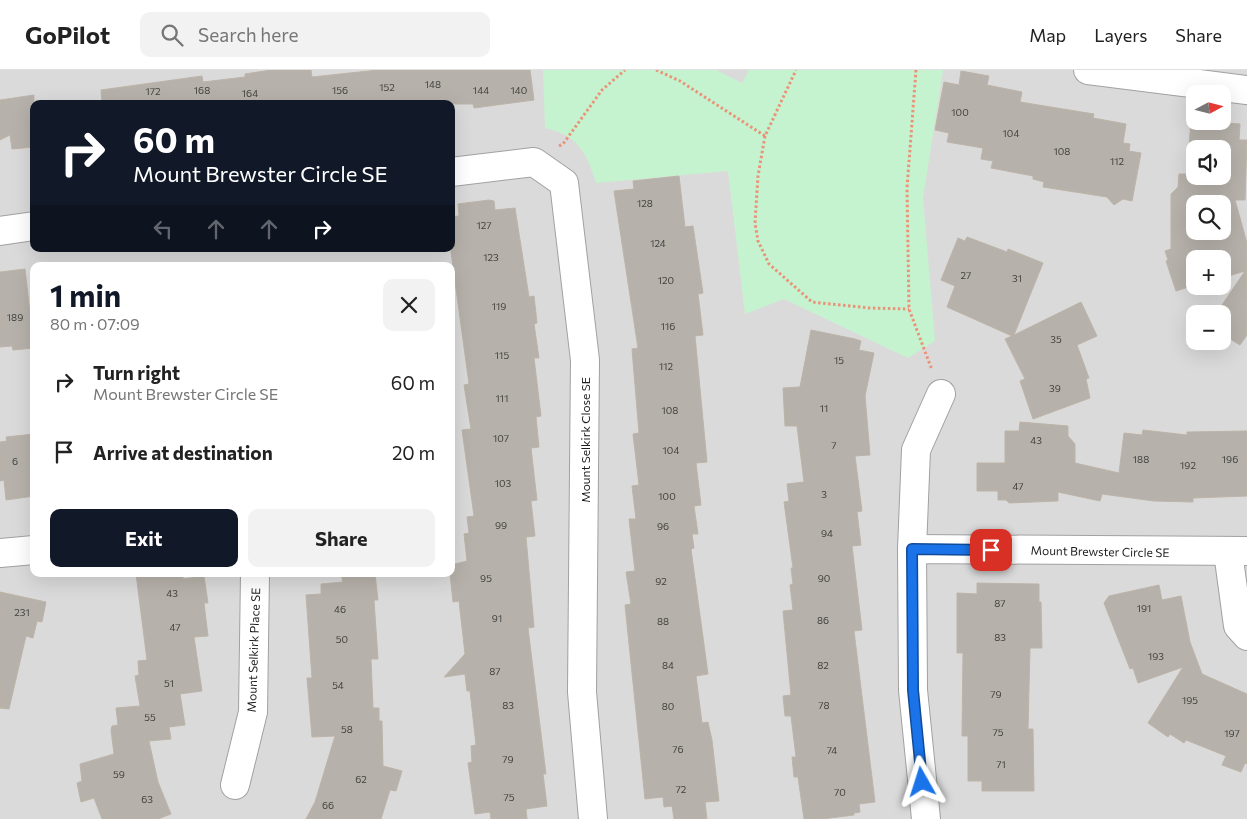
<!DOCTYPE html>
<meta charset="utf-8">
<style>
:root{--surface:#fff;--page:#f2f2f2;--text:#222;--muted:#767676;--line:#e0e0e0;--accent:#111827}
body{margin:0;font-family:Commissioner,sans-serif;background:var(--page);color:var(--text);height:100vh;display:flex;flex-direction:column;font-size:19px;white-space:nowrap}
*{box-sizing:border-box;margin:0}
p{font-size:16px;color:var(--muted)}
.icon{flex:none;width:28px;height:28px;fill:none;stroke:currentColor;stroke-width:2;stroke-linecap:round;stroke-linejoin:round}
.map{position:relative;flex:1;overflow:hidden}
.sheet{position:absolute;left:30px;top:192px;width:425px;height:315px;display:flex;flex-direction:column;background:var(--surface);border-radius:10px;box-shadow:0 5px 20px #0002}
.sheet>*{flex:none}
.hud{position:absolute;left:30px;top:30px;width:425px;height:152px;border-radius:10px;box-shadow:0 5px 20px #0002;background:#111827;color:#fff;overflow:hidden}
.needle{width:32px;rotate:83deg}
.tools{position:absolute;left:1186px;top:15px;display:grid;gap:10px}
.tools a{display:grid;place-items:center;width:45px;height:45px;border-radius:10px;background:var(--surface);box-shadow:0 5px 20px #0002;font-size:25px}
.pin{position:absolute;display:grid;place-items:center;width:42px;height:42px;color:#fff;margin:-21px;border-radius:10px;box-shadow:0 2px 8px #0006}
.me{position:absolute;width:55px;margin:-28px;rotate:354deg;stroke-linejoin:round;filter:drop-shadow(0 0 4px #0008)}
.turn{display:flex;align-items:center;gap:18px;height:105px;padding:0 20px;font-size:22px}
.turn .icon{width:65px;height:65px;stroke-width:2.5}
.turn b{display:block;font-size:35px;line-height:42px}
.lanes{display:flex;align-items:center;height:48px;padding:0 20px;background:#0003;justify-content:center;gap:25px;direction:ltr}
.lanes .off{opacity:.35}
.round{display:grid;place-items:center;flex:none;width:52px;height:52px;border-radius:10px;background:var(--page)}
.head{display:flex;align-items:center;justify-content:space-between;height:85px;padding:0 20px}
h1{font-size:30px;font-weight:700;line-height:38px;color:var(--accent)}
.primary-button{display:flex;gap:10px;margin-top:auto;padding:10px 20px}
.primary-button a{flex:1;height:58px;border-radius:10px;background:var(--accent);color:#fff;font-size:20px;font-weight:700;line-height:58px;text-align:center}
.primary-button a+a{background:var(--page);color:var(--text)}
ul{padding:0;list-style:none}
li{display:flex;align-items:center;gap:15px;height:70px;padding:0 20px}
li div{flex:1}
li b{display:block;font-size:19px}
li em{font-style:normal}
header{display:flex;align-items:center;gap:30px;box-sizing:border-box;height:70px;padding:0 25px;background:var(--surface);border-bottom:1px solid var(--line)}
header strong{font-size:24px}
nav{display:flex;gap:28px;margin-inline-start:auto;font-size:18px}
.search{width:350px;height:45px;background:var(--page);display:flex;align-items:center;gap:12px;box-sizing:border-box;padding:0 18px;border-radius:10px;color:var(--muted);font-size:19px}
.map>svg:first-child{display:block}
</style>
<header>
<strong>GoPilot</strong>
<div class="search"><svg class="icon" aria-label="search" viewBox="0 0 24 24"><circle cx="10" cy="10" r="6"/><path d="M15 15l6 6"/></svg>Search here</div>
<nav><a>Map</a><a>Layers</a><a>Share</a></nav>
</header>
<div class="map">
<svg width="1247" height="749" viewBox="0 0 1247 749">
<rect width="100%" height="100%" fill="#edebe4"/>
<path fill="#dbdada" fill-rule="evenodd" d="M0 0H1247V749H0ZM1195 24H1222V51H1195ZM34 34H451V179H34ZM1195 79H1222V106H1195ZM1195 134H1222V161H1195ZM1195 189H1222V216H1195ZM34 196H451V504H34ZM1195 244H1222V271H1195Z"/>
<path fill="#c6f3cf" d="M543 0H716L742 13 749 0H943L923 128 935 271 908 288 784 229 745 244 728 101 596 113C587 83 578 65 545 58Z"/>
<g fill="#b6b1aa" stroke="#bdb4a8" fill-rule="evenodd">
<polygon points="271,0 311,0 312,7 378,0 530,0 534,30 474,38 473,34 102,34 101,20 202,6 203,12 245,7 245,4"/>
<polygon points="961,1 989,6 987,15 1022,22 1020,32 1094,44 1093,48 1126,54 1123,73 1130,74 1129,81 1141,83 1132,131 1123,129 1114,135 1107,127 1043,117 1044,112 1033,109 1033,106 991,98 993,91 981,89 983,78 947,72 949,63 935,60 944,12 959,15"/>
<polygon points="34,25 34,77 12,79 10,65 0,70 0,30"/>
<path d="M1191 50 1240 54 1239 70H1247L1245 130H1235L1247 173V265L1240 275 1222 264V235L1245 201 1222 208V189H1195V215L1176 221 1166 191 1168 190 1165 181 1171 179V124L1178 117 1179 104H1187ZM1195 79H1222V106H1195ZM1195 134H1222V161H1195Z"/>
<polygon points="679,106 685,157 693,156 703,223 698,224 703,265 695,266 707,392 696,393 701,435 694,436 698,464 692,464 694,478 691,479 708,604 696,606 702,653 708,652 712,670 719,731 705,732 707,749 674,749 672,736 664,737 663,727 645,729 625,535 631,534 626,502 635,501 629,449 636,449 632,416 639,415 633,364 639,363 632,279 638,278 614,121 634,119 633,111"/>
<polygon points="489,130 494,131 495,140 515,138 529,227 534,226 537,253 534,254 539,288 534,288 541,346 536,347 539,377 531,378 537,430 531,431 535,466 526,467 534,557 528,558 546,704 543,704 547,736 526,739 527,749 491,749 490,742 475,744 468,693 472,692 471,676 476,675 470,621 467,621 465,604 444,607 465,584 459,531 453,532 450,504 451,495 467,491 464,464 469,463 467,447 474,446 462,360 471,359 464,315 469,314 451,182 451,147 459,146 458,134"/>
<polygon points="967,167 1007,182 1008,179 1043,193 1014,265 1081,232 1097,266 1077,275 1089,308 1086,309 1090,328 1033,349 1020,311 1025,309 1005,269 1012,266 947,237 955,216 941,210 958,168 965,171"/>
<polygon points="25,199 34,278 13,280 12,276 0,277 0,202"/>
<polygon points="811,260 855,269 861,271 859,280 874,283 865,326 870,385 855,386 862,441 857,442 861,475 852,476 862,560 854,561 875,732 859,734 860,742 854,743 854,745 822,749 804,749 798,707 794,707 792,687 796,687 791,646 785,646 783,626 791,625 783,541 793,540 790,515 793,514 791,498 793,498 784,432 789,431 787,414 804,412 797,356 785,356 783,318 800,317"/>
<polygon points="1020,352 1068,356 1068,366 1075,374 1075,393 1119,403 1124,363 1142,365 1143,360 1187,365 1187,362 1247,361 1247,426 1193,428 1193,432 1154,431 1102,424 1100,431 1058,422 1058,431 1009,433 1006,430 998,430 998,421 977,421 977,393 1005,393 1005,361 1019,361"/>
<polygon points="34,364 34,426 6,430 4,410 0,411 0,372 7,371 6,367"/>
<polygon points="136,504 183,504 183,509 204,506 208,533 204,533 208,566 194,567 202,621 180,624 185,655 169,657 171,669 149,671 158,712 171,744 158,749 102,749 94,728 81,732 77,713 82,711 80,694 114,684 111,660 112,656 118,655 116,638 140,636 135,606 139,605 138,591 147,590"/>
<polygon points="341,504 375,504 378,530 374,530 378,589 371,589 373,638 379,638 379,651 382,651 383,696 402,701 396,721 390,720 381,749 306,749 315,732 335,666 312,667 307,608 312,608 306,525 321,524 321,514 343,512"/>
<polygon points="977,513 1039,514 1039,532 1041,532 1042,578 1030,578 1028,659 1033,659 1034,721 982,721 982,711 968,711 968,666 962,666 963,583 957,583 957,523 977,524"/>
<polygon points="1159,515 1162,530 1181,526 1190,572 1202,604 1247,624 1247,694 1245,693 1241,702 1222,695 1226,686 1186,670 1184,673 1170,664 1168,667 1148,653 1183,597 1138,613 1133,598 1130,599 1104,533 1109,526"/>
<polygon points="0,522 46,532 42,552 37,551 33,568 26,566 9,639 0,638"/>
</g>
<g fill="none" stroke-linecap="round" stroke-linejoin="round">
<g stroke="#a1a1a1" stroke-width="30">
<g id="minor">
<polyline points="1088,0 1247,20"/>
<polyline points="451,102 534,92 564,113 585,290 582,622 593,749"/>
<polyline points="0,161 34,156"/>
<polyline points="912,479 916,380 941,324"/>
<polyline points="1228,482 1238,556 1247,566"/>
<polyline points="0,483 34,480"/>
<polyline points="235,715 253,642 255,504"/>
<polyline points="926,749 913,620 912,479 1247,481"/>
</g>
</g>
<g stroke="#e99379" stroke-width="3" stroke-dasharray="2.5 2.5" stroke-linecap="butt">
<polyline points="656,0 680,11 765,66 796,0"/>
<polyline points="916,0 907,118 909,239 932,300"/>
<polyline points="765,66 758,106 755,153 758,171 769,194 812,232 869,238 909,239"/>
<polyline points="559,76 563,74 602,20 625,0"/>
</g>
<use href="#minor" stroke="#fff" stroke-width="28"/>
</g>
<g fill="none" stroke-linecap="round" stroke-linejoin="round">
<g stroke="#114b97" stroke-width="12">
<polyline id="route" points="922,712 913,620 912,479 991,480"/>
</g>
<use href="#route" stroke="#1a73e8" stroke-width="9"/>
</g>
<g text-anchor="middle" dominant-baseline="central" stroke-width="4" stroke-linejoin="round" paint-order="stroke">
<g font-size="10" fill="#434240">
<text x="433" y="14">148</text>
<text x="387" y="17">152</text>
<text x="202" y="20">168</text>
<text x="340" y="20">156</text>
<text x="481" y="20">144</text>
<text x="519" y="20">140</text>
<text x="153" y="21">172</text>
<text x="250" y="23">164</text>
<text x="960" y="42">100</text>
<text x="1011" y="63">104</text>
<text x="1062" y="81">108</text>
<text x="1117" y="91">112</text>
<text x="645" y="133">128</text>
<text x="484" y="155">127</text>
<text x="658" y="173">124</text>
<text x="491" y="187">123</text>
<text x="966" y="205">27</text>
<text x="1017" y="208">31</text>
<text x="666" y="210">120</text>
<text x="499" y="236">119</text>
<text x="15" y="247">189</text>
<text x="668" y="256">116</text>
<text x="1056" y="269">35</text>
<text x="502" y="285">115</text>
<text x="839" y="290">15</text>
<text x="666" y="296">112</text>
<text x="1055" y="318">39</text>
<text x="502" y="328">111</text>
<text x="824" y="338">11</text>
<text x="670" y="340">108</text>
<text x="501" y="368">107</text>
<text x="1036" y="370">43</text>
<text x="834" y="375">7</text>
<text x="671" y="380">104</text>
<text x="1141" y="389">188</text>
<text x="1230" y="389">196</text>
<text x="15" y="391">6</text>
<text x="1188" y="395">192</text>
<text x="503" y="413">103</text>
<text x="1018" y="416">47</text>
<text x="824" y="424">3</text>
<text x="667" y="426">100</text>
<text x="501" y="455">99</text>
<text x="663" y="456">96</text>
<text x="827" y="463">94</text>
<text x="486" y="508">95</text>
<text x="824" y="508">90</text>
<text x="661" y="511">92</text>
<text x="172" y="523">43</text>
<text x="1000" y="533">87</text>
<text x="1144" y="538">191</text>
<text x="340" y="539">46</text>
<text x="22" y="542">231</text>
<text x="497" y="548">91</text>
<text x="823" y="550">86</text>
<text x="663" y="551">88</text>
<text x="175" y="557">47</text>
<text x="1000" y="567">83</text>
<text x="342" y="569">50</text>
<text x="1156" y="586">193</text>
<text x="668" y="595">84</text>
<text x="823" y="595">82</text>
<text x="495" y="601">87</text>
<text x="169" y="613">51</text>
<text x="338" y="615">54</text>
<text x="996" y="624">79</text>
<text x="1190" y="630">195</text>
<text x="508" y="635">83</text>
<text x="824" y="635">78</text>
<text x="668" y="636">80</text>
<text x="150" y="647">55</text>
<text x="347" y="659">58</text>
<text x="998" y="662">75</text>
<text x="1232" y="663">197</text>
<text x="678" y="679">76</text>
<text x="832" y="680">74</text>
<text x="508" y="689">79</text>
<text x="1001" y="694">71</text>
<text x="119" y="704">59</text>
<text x="361" y="709">62</text>
<text x="681" y="719">72</text>
<text x="840" y="722">70</text>
<text x="509" y="727">75</text>
<text x="147" y="729">63</text>
<text x="328" y="735">66</text>
</g>
<g font-size="12" fill="#1d1d1d" stroke="#fff">
<text transform="translate(585 370) rotate(-90)">Mount Selkirk Close SE</text>
<text transform="translate(1100 481) rotate(1)">Mount Brewster Circle SE</text>
<text transform="translate(253 580) rotate(-88)">Mount Selkirk Place SE</text>
</g>
</g>
</svg>
<div class="tools">
<a><svg class="needle" viewBox="-14 -14 28 28"><path d="M0-13l5 13h-10z" fill="#e53935"/><path d="M0 13l5-13h-10z" fill="#767676"/></svg></a>
<a><svg class="icon" aria-label="sound" viewBox="0 0 24 24"><path d="M4 9h4l5-4v14l-5-4H4zM17 9q2 3 0 6"/></svg></a>
<a><svg class="icon" aria-label="search" viewBox="0 0 24 24"><circle cx="10" cy="10" r="6"/><path d="M15 15l6 6"/></svg></a>
<a>+</a>
<a>−</a>
</div>
<div class="pin" style="left:991px;top:480px;background:#d93025"><svg class="icon" aria-label="arrive" viewBox="0 0 24 24"><path d="M6 21V4h12l-3 4 3 4H6"/></svg></div>
<svg class="me" style="left:922px;top:712px" viewBox="-20 -20 40 40"><path d="M0-17L14 15 0 8-14 15z" fill="#1a73e8" stroke="#fff" stroke-width="4"/></svg>
<div class="hud">
<div class="turn"><svg class="icon" aria-label="right" viewBox="0 0 24 24"><path d="M7 20v-9h11M14 6l5 5-5 5"/></svg><div><b>60 m</b>Mount Brewster Circle SE</div></div>
<div class="lanes"><svg class="icon off" aria-label="left" viewBox="0 0 24 24"><path d="M17 20v-9H6M10 6l-5 5 5 5"/></svg><svg class="icon off" aria-label="ahead" viewBox="0 0 24 24"><path d="M12 20V5M6 11l6-6 6 6"/></svg><svg class="icon off" aria-label="ahead" viewBox="0 0 24 24"><path d="M12 20V5M6 11l6-6 6 6"/></svg><svg class="icon" aria-label="right" viewBox="0 0 24 24"><path d="M7 20v-9h11M14 6l5 5-5 5"/></svg></div>
</div>
<section class="sheet">
<div class="head"><div><h1>1 min</h1><p>80 m · 07:09</p></div><a class="round"><svg class="icon" aria-label="close" viewBox="0 0 24 24"><path d="M6 6l12 12M18 6L6 18"/></svg></a></div>
<ul>
<li><svg class="icon" aria-label="right" viewBox="0 0 24 24"><path d="M7 20v-9h11M14 6l5 5-5 5"/></svg><div><b>Turn right</b><p>Mount Brewster Circle SE</p></div><em>60 m</em></li>
<li><svg class="icon" aria-label="arrive" viewBox="0 0 24 24"><path d="M6 21V4h12l-3 4 3 4H6"/></svg><div><b>Arrive at destination</b></div><em>20 m</em></li>
</ul>
<div class="primary-button"><a>Exit</a><a>Share</a></div>
</section>
</div>
